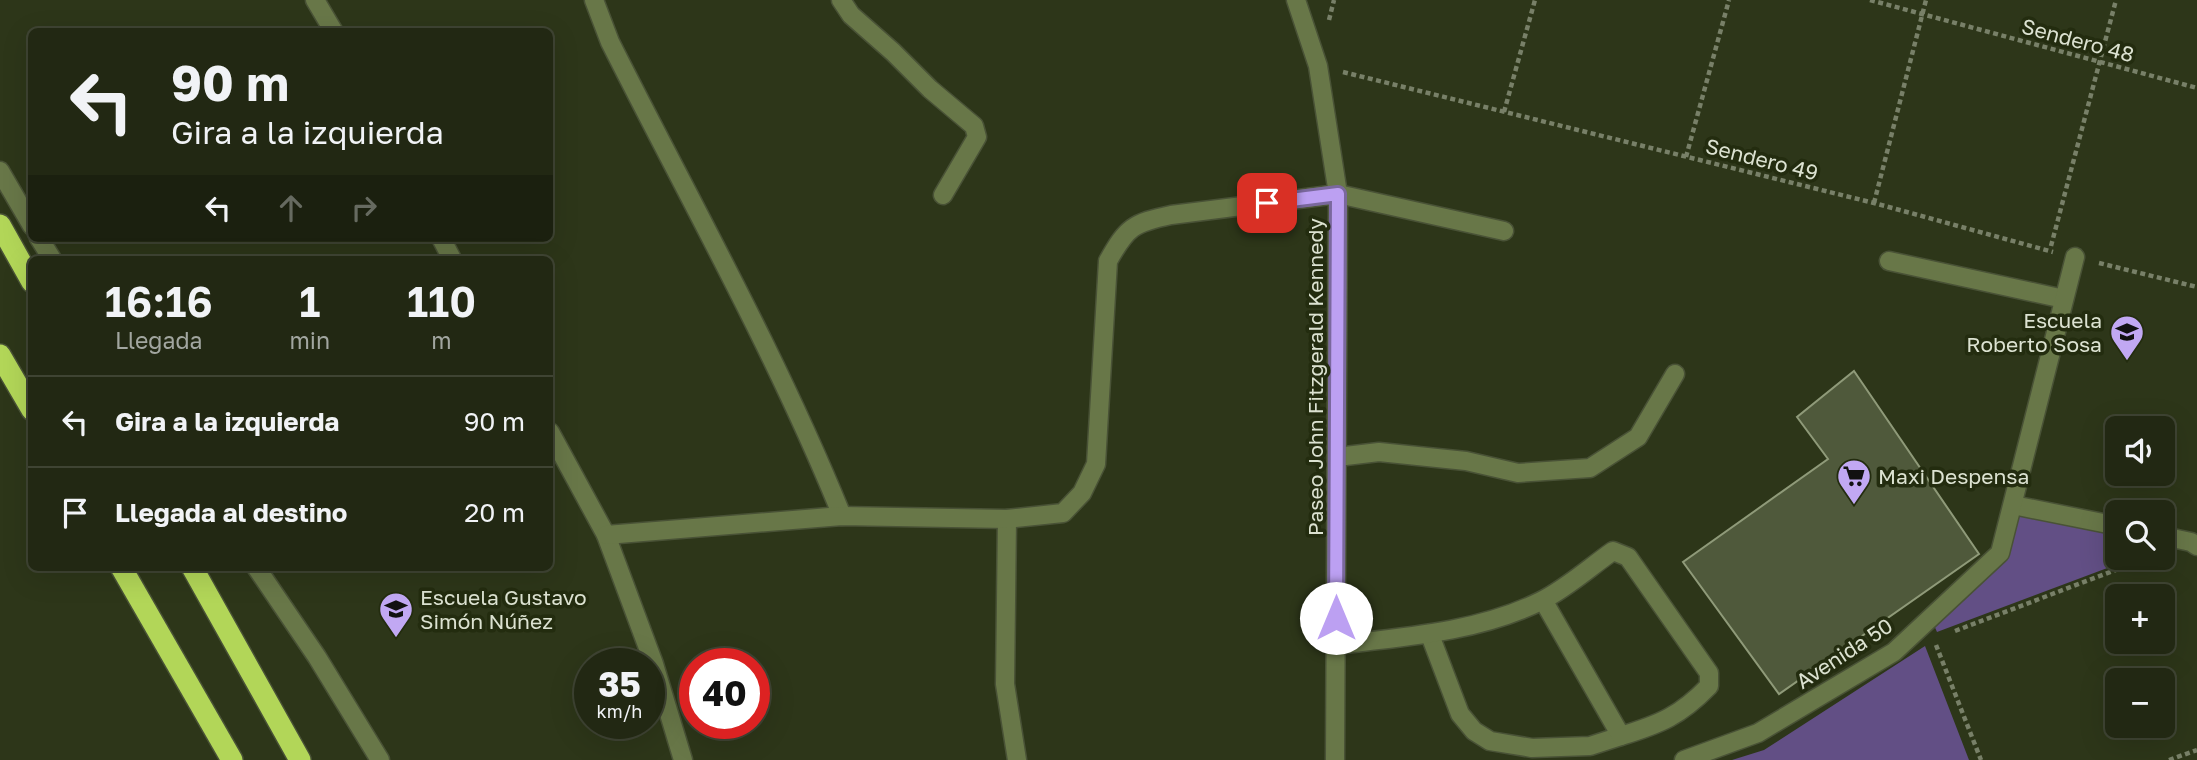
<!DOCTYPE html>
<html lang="es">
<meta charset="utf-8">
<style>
:root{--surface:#222813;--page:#2a301c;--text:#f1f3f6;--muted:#a2a6a0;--line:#3f4433}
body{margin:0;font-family:"Golos Text",sans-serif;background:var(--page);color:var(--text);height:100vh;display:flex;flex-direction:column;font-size:26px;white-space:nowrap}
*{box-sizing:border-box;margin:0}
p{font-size:23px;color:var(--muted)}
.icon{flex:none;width:38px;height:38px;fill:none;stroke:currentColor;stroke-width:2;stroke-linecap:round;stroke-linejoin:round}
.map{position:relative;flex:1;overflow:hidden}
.panel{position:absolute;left:28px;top:256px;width:525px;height:315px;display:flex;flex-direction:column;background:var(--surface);border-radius:10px;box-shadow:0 7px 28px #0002,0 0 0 2px var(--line)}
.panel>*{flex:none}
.banner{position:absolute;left:28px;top:28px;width:525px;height:214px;border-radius:10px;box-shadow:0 7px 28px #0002,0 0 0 2px var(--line);background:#222813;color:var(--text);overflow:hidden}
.fabs{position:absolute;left:2105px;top:416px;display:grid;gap:14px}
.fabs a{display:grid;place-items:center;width:70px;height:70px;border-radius:10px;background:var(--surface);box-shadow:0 7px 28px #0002,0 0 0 2px var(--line);font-size:35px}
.speed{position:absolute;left:574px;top:648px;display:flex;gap:14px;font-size:35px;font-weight:700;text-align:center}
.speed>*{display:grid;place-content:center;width:91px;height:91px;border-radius:50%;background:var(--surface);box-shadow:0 7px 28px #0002,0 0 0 2px var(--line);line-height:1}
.speed small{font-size:18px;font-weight:400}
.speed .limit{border:10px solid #d22;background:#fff;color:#111}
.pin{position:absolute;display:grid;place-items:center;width:60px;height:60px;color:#fff;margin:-30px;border-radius:14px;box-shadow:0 4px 10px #0006}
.me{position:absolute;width:77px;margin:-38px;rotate:0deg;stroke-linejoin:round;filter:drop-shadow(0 0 5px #0008)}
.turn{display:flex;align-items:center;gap:24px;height:147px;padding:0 28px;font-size:32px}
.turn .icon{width:91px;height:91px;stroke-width:2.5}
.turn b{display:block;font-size:49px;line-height:60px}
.lanes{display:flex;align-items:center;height:66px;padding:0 28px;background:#0003;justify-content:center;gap:35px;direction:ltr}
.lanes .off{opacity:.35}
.eta{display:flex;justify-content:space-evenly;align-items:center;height:119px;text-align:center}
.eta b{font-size:42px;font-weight:600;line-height:49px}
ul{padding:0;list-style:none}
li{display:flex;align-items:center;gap:21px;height:91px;padding:0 28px;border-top:2px solid var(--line)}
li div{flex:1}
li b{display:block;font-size:26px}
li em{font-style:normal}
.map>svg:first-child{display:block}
</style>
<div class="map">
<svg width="2197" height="760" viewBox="0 0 2197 760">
<rect width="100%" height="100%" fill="#2d3619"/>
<g fill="#624f85">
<polygon points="2019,513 2117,531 2118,558 2134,558 1937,632 1933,623 2007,557"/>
<polygon points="1925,646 1969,760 1732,760 1764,750"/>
</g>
<polygon fill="#4f593b" stroke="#8f9a79" stroke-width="2" points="1854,371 1979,554 1779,694 1683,562 1828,459 1797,417"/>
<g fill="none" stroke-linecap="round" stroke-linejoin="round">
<g stroke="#495236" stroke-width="21">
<g id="minor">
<polyline points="315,0 334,32"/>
<path d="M594 0 610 42C689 199 776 353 842 516"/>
<polyline points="841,0 851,15 893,52 930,89 974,126 977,137 943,195"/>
<polyline points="1296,0 1318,66 1338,194 1335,760"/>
<polyline points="0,171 32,226"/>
<polyline points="39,238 52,259"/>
<polyline points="441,238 452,259"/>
<polyline points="1889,261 2064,299"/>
<polyline points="550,432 606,535 654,664 683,760"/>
<polyline points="1337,457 1379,452 1466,461 1518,473 1590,468 1638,437 1675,374"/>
<polyline points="2013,505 2118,526"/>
<polyline points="1007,519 1005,684 1017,760"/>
<path d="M606 535 842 516 1007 519 1063 513 1082 493 1096 464 1108 261C1127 227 1133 223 1171 215L1338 194 1504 231"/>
<polyline points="2163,536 2191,542 2197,546"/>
<polyline points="256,567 317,657 380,760"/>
<polyline points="1430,635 1460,714 1474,731 1490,741 1532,748 1590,746 1621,736"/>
<path d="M1335 645C1405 637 1478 632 1541 601 1567 588 1590 567 1613 551L1628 557 1709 673V686C1680 716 1660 724 1621 736L1543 600"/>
<polyline points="1684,760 1758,733 1894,652 2000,553 2075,257"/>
</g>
</g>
<g stroke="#495236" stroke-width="24">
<g id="highway">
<polyline points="0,225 32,282"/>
<polyline points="0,355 32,410"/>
<polyline points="121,567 232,760"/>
<polyline points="192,567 300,760"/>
</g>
</g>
<g stroke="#788068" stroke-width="4.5" stroke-dasharray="5 3.5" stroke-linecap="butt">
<polyline points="1870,0 2197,88"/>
<polyline points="1329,20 1334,0"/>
<polyline points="1343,72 1874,203 2053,252"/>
<polyline points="1504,112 1535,0"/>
<polyline points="1686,157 1729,0"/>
<polyline points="1874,203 1926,0"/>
<polyline points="2051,246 2116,0"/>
<polyline points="2099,263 2197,287"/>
<polyline points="1955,631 2147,558"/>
<polyline points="1936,645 1981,760"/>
<polyline points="2169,760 2197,750"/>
</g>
<use href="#minor" stroke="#687748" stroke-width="18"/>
<use href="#highway" stroke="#b2d658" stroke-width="21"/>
</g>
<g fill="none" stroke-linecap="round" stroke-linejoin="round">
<g stroke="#7a689d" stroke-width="18">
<polyline id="route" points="1267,203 1338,194 1336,618"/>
</g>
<use href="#route" stroke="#bca0f2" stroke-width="12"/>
</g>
<defs>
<g id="school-pin" transform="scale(1.75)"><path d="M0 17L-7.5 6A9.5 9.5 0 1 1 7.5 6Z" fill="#c1a8f3" stroke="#232c0f"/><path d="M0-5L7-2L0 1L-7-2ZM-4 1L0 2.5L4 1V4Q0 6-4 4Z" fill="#111"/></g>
<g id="supermarket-pin" transform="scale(1.75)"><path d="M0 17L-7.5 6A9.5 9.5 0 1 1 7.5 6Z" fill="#c1a8f3" stroke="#232c0f"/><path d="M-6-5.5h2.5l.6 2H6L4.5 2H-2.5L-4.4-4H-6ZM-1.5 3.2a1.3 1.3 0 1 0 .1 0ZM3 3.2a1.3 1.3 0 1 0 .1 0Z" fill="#111"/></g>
</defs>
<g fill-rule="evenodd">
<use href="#school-pin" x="2127" y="332"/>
<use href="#supermarket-pin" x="1854" y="476"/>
<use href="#school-pin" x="396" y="609"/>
</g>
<g text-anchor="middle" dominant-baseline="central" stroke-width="7" stroke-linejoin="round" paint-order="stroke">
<g font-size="21" fill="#dce2d1" stroke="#232c0f">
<text transform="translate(2078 40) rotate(15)">Sendero 48</text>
<text transform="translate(1762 159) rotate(14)">Sendero 49</text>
<text transform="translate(1315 377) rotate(-90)">Paseo John Fitzgerald Kennedy</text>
<text transform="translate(1844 653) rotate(-33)">Avenida 50</text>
</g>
<g font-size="21" fill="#dce2d1" stroke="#232c0f" text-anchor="start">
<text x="2102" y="320" text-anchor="end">Escuela<tspan x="2102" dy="24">Roberto Sosa</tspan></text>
<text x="1878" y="476">Maxi Despensa</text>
<text x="420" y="597">Escuela Gustavo<tspan x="420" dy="24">Simón Núñez</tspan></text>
</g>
</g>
</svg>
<div class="fabs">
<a><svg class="icon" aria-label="sound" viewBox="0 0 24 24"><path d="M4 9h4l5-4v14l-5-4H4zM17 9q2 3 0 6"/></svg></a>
<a><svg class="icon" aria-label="search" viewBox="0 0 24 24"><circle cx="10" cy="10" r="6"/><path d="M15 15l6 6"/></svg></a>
<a>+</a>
<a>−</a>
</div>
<div class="speed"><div>35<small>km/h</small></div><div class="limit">40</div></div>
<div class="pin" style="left:1267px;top:203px;background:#d93025"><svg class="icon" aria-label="arrive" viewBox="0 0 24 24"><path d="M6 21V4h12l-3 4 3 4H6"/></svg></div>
<svg class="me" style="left:1336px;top:618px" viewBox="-20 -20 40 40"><circle r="19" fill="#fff"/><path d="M0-13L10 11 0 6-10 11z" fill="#bca0f2"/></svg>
<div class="banner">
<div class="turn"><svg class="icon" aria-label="left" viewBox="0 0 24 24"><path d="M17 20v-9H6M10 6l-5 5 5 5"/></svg><div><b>90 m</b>Gira a la izquierda</div></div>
<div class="lanes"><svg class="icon" aria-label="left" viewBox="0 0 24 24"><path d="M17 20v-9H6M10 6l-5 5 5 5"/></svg><svg class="icon off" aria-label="ahead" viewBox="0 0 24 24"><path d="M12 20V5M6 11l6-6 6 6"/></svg><svg class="icon off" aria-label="right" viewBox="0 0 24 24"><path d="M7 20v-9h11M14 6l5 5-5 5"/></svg></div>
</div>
<section class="panel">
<div class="eta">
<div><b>16:16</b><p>Llegada</p></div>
<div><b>1</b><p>min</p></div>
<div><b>110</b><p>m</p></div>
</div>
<ul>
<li><svg class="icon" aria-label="left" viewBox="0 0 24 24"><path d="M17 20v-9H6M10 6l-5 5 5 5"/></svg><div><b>Gira a la izquierda</b></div><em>90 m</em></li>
<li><svg class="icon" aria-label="arrive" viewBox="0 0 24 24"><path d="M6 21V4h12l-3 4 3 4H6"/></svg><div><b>Llegada al destino</b></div><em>20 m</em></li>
</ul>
</section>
</div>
